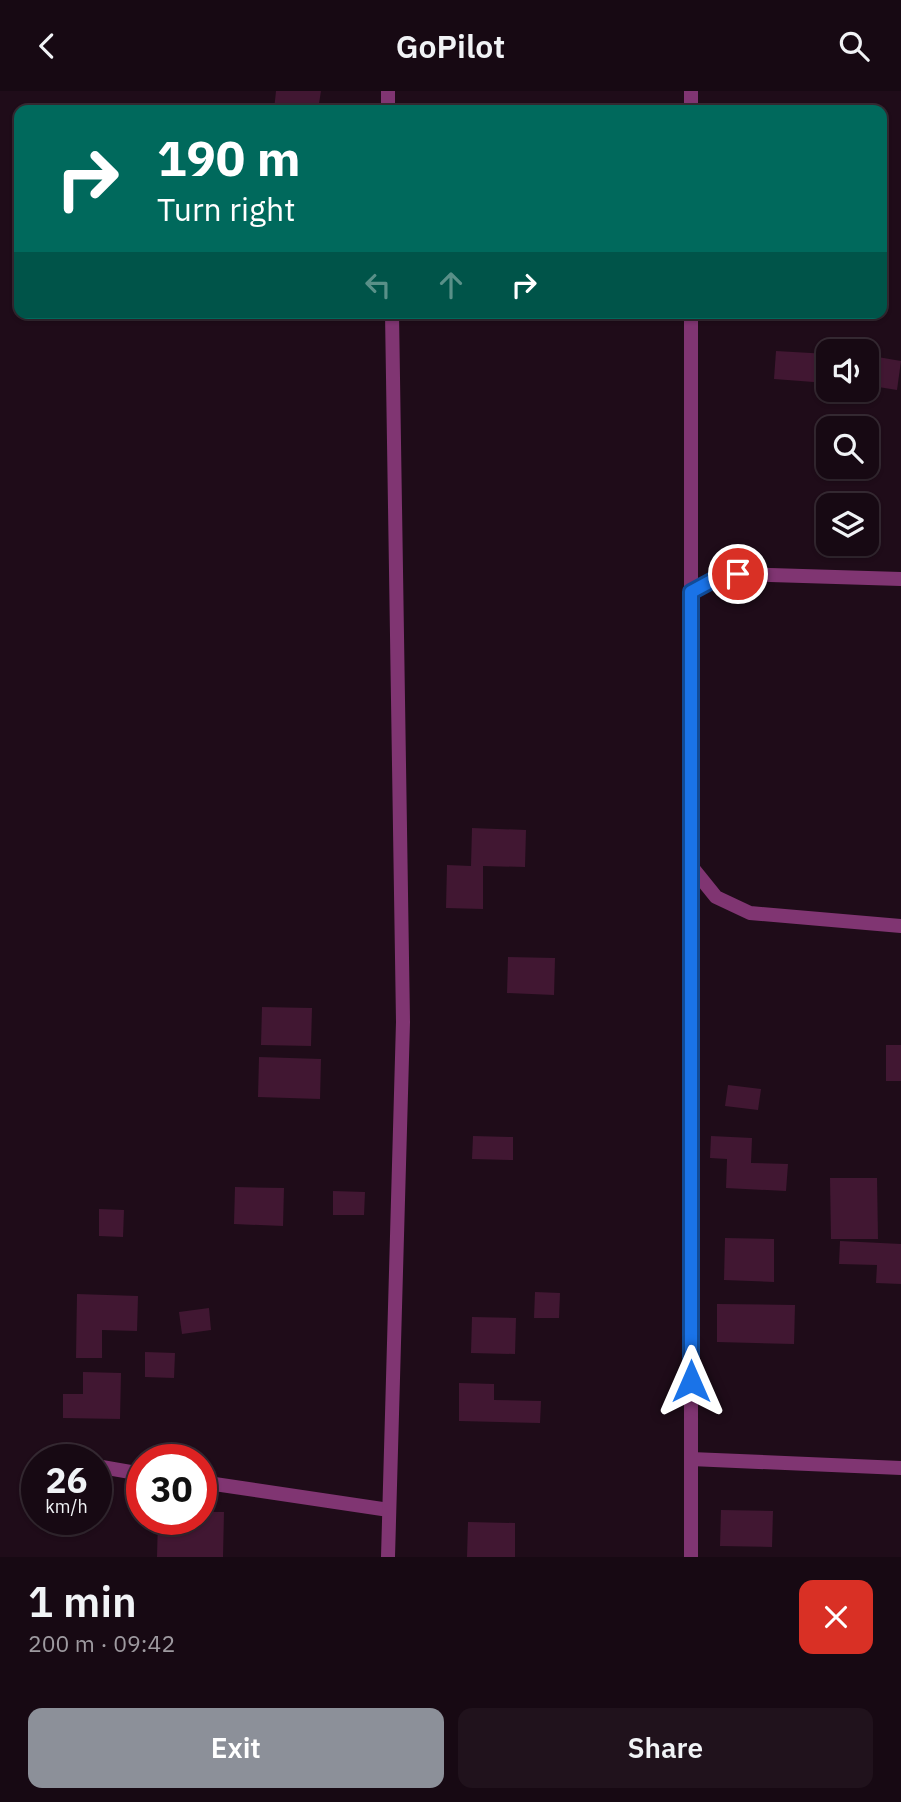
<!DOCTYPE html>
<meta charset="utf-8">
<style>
:root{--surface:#170913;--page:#20121c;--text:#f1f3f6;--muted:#9e9aa0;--line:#362a33;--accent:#8c9099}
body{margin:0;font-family:"IBM Plex Sans",sans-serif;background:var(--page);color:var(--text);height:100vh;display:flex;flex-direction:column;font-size:26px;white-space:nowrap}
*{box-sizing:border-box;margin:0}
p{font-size:23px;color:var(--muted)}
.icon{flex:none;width:38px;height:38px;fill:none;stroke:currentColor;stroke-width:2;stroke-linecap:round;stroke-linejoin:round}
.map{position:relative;height:1466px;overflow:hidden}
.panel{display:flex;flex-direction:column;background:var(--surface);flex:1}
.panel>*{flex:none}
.guide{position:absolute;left:14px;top:14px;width:873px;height:214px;border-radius:14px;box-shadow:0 2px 5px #0004,0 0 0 2px var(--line);background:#00695c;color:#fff;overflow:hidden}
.fabs{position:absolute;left:816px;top:248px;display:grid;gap:14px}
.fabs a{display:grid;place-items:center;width:63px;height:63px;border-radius:14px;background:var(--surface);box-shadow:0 2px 5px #0004,0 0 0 2px var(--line);font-size:35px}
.speed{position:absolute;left:21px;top:1353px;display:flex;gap:14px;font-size:35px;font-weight:700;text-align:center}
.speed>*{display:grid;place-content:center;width:91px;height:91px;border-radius:50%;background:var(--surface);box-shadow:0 2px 5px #0004,0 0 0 2px var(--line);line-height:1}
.speed small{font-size:18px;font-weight:400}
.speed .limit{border:10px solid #d22;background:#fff;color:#111}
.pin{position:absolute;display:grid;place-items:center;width:60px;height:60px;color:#fff;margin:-30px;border:4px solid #fff;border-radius:50%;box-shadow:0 2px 7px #0007}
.me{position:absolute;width:77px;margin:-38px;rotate:0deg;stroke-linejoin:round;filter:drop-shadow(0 0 5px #0008)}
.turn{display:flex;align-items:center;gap:24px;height:147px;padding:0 28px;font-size:32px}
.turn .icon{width:91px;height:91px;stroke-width:2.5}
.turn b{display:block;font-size:49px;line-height:60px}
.lanes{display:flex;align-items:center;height:66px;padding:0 28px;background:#0003;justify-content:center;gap:35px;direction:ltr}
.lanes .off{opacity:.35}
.round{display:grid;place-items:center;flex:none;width:74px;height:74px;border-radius:14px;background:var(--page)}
.overview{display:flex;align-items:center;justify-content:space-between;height:119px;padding:0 28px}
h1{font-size:42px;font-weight:600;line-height:52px}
.action{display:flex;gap:14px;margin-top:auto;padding:14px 28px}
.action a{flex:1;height:80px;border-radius:14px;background:var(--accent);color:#fff;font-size:28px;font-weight:600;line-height:80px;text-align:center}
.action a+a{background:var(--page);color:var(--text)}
header{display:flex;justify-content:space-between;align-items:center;height:91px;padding:0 28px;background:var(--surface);font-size:32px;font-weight:600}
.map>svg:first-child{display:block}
</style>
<header><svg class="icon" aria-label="back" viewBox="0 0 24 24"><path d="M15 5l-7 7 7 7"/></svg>GoPilot<svg class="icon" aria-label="search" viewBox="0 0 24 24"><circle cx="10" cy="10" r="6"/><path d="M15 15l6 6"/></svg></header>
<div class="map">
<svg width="901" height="1466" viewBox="0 0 901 1466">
<rect width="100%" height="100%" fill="#1f0c19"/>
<g fill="#411732">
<polygon points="276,0 321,0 318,19 274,19"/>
<polygon points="776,260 828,263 827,292 774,288"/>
<polygon points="866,264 901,270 897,299 866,294"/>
<polygon points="472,737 526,739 525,776 483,775 483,818 446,817 447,774 471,775"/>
<polygon points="508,866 555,867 554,904 507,902"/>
<polygon points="262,916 312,917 311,955 261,954"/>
<rect x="886" y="954" width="15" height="36"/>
<polygon points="259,966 321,968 320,1008 258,1006"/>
<polygon points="728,994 761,998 758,1019 725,1015"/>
<polygon points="473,1045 513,1046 513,1069 472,1068"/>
<polygon points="711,1045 752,1047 751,1072 788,1073 786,1100 726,1097 727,1068 710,1067"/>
<polygon points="830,1087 877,1087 878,1148 831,1148"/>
<polygon points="235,1096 284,1097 283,1135 234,1133"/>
<polygon points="333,1100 365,1101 364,1124 333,1124"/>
<polygon points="99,1118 124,1119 123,1146 99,1145"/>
<polygon points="725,1147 774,1148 774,1191 724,1189"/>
<polygon points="840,1150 901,1153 901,1193 876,1192 877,1174 839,1173"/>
<polygon points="535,1201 560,1202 559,1227 534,1227"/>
<polygon points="77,1203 138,1205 137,1240 102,1239 102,1267 76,1267"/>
<polygon points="717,1213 795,1214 794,1253 717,1251"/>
<polygon points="209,1217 211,1239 182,1243 179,1221"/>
<polygon points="472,1226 516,1227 515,1263 471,1262"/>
<polygon points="145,1261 175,1262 174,1287 145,1286"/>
<polygon points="83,1281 121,1282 120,1328 63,1327 63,1303 83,1303"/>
<polygon points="459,1292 494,1293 494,1309 541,1310 540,1332 459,1330"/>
<polygon points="721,1419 773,1420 772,1456 720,1455"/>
<polygon points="201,1421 224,1421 223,1466 157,1466 158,1428 201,1428"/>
<polygon points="468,1431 515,1432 515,1466 467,1466"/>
</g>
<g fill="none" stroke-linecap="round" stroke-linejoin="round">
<g stroke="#803572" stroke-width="14">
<polyline points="692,501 715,488 738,483 901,488"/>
<polyline points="691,775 716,806 750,822 901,835"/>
<polyline points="96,1375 142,1383"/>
<polyline points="201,1391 389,1419"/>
</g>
<g stroke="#803572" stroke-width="14">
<polyline points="388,0 388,19"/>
<polyline points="691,0 691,19"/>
<polyline points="691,1368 901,1377"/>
<polyline points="388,1466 403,931 392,222"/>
<polyline points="691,1466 691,222"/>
</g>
</g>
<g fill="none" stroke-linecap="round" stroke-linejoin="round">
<g stroke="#114b97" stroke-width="18">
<polyline id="route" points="691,1290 691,501 715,488 738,483"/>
</g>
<use href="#route" stroke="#1a73e8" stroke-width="12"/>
</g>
</svg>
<div class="fabs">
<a><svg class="icon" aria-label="sound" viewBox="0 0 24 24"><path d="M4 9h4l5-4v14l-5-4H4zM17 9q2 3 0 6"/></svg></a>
<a><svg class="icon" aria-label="search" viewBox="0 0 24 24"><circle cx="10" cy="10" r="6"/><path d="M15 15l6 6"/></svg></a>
<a><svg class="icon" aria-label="layers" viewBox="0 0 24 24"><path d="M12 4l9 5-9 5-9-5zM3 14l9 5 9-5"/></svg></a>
</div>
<div class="speed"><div>26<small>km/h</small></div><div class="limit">30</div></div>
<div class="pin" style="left:738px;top:483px;background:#d93025"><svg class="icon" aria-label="arrive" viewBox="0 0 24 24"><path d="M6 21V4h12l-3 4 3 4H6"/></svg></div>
<svg class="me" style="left:691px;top:1290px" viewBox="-20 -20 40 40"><path d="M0-17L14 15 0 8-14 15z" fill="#1a73e8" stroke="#fff" stroke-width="4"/></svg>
<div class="guide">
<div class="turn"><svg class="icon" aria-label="right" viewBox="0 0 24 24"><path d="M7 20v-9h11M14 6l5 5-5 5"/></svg><div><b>190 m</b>Turn right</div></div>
<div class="lanes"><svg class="icon off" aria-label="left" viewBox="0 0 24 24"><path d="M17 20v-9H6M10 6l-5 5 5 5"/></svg><svg class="icon off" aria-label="ahead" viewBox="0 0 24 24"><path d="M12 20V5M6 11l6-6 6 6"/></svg><svg class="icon" aria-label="right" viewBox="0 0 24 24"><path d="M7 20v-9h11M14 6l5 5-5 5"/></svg></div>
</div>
</div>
<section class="panel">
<div class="overview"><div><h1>1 min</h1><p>200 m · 09:42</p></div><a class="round" style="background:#d93025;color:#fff"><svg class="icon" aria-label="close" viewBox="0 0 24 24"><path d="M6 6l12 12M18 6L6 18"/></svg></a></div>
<div class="action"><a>Exit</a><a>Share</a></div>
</section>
